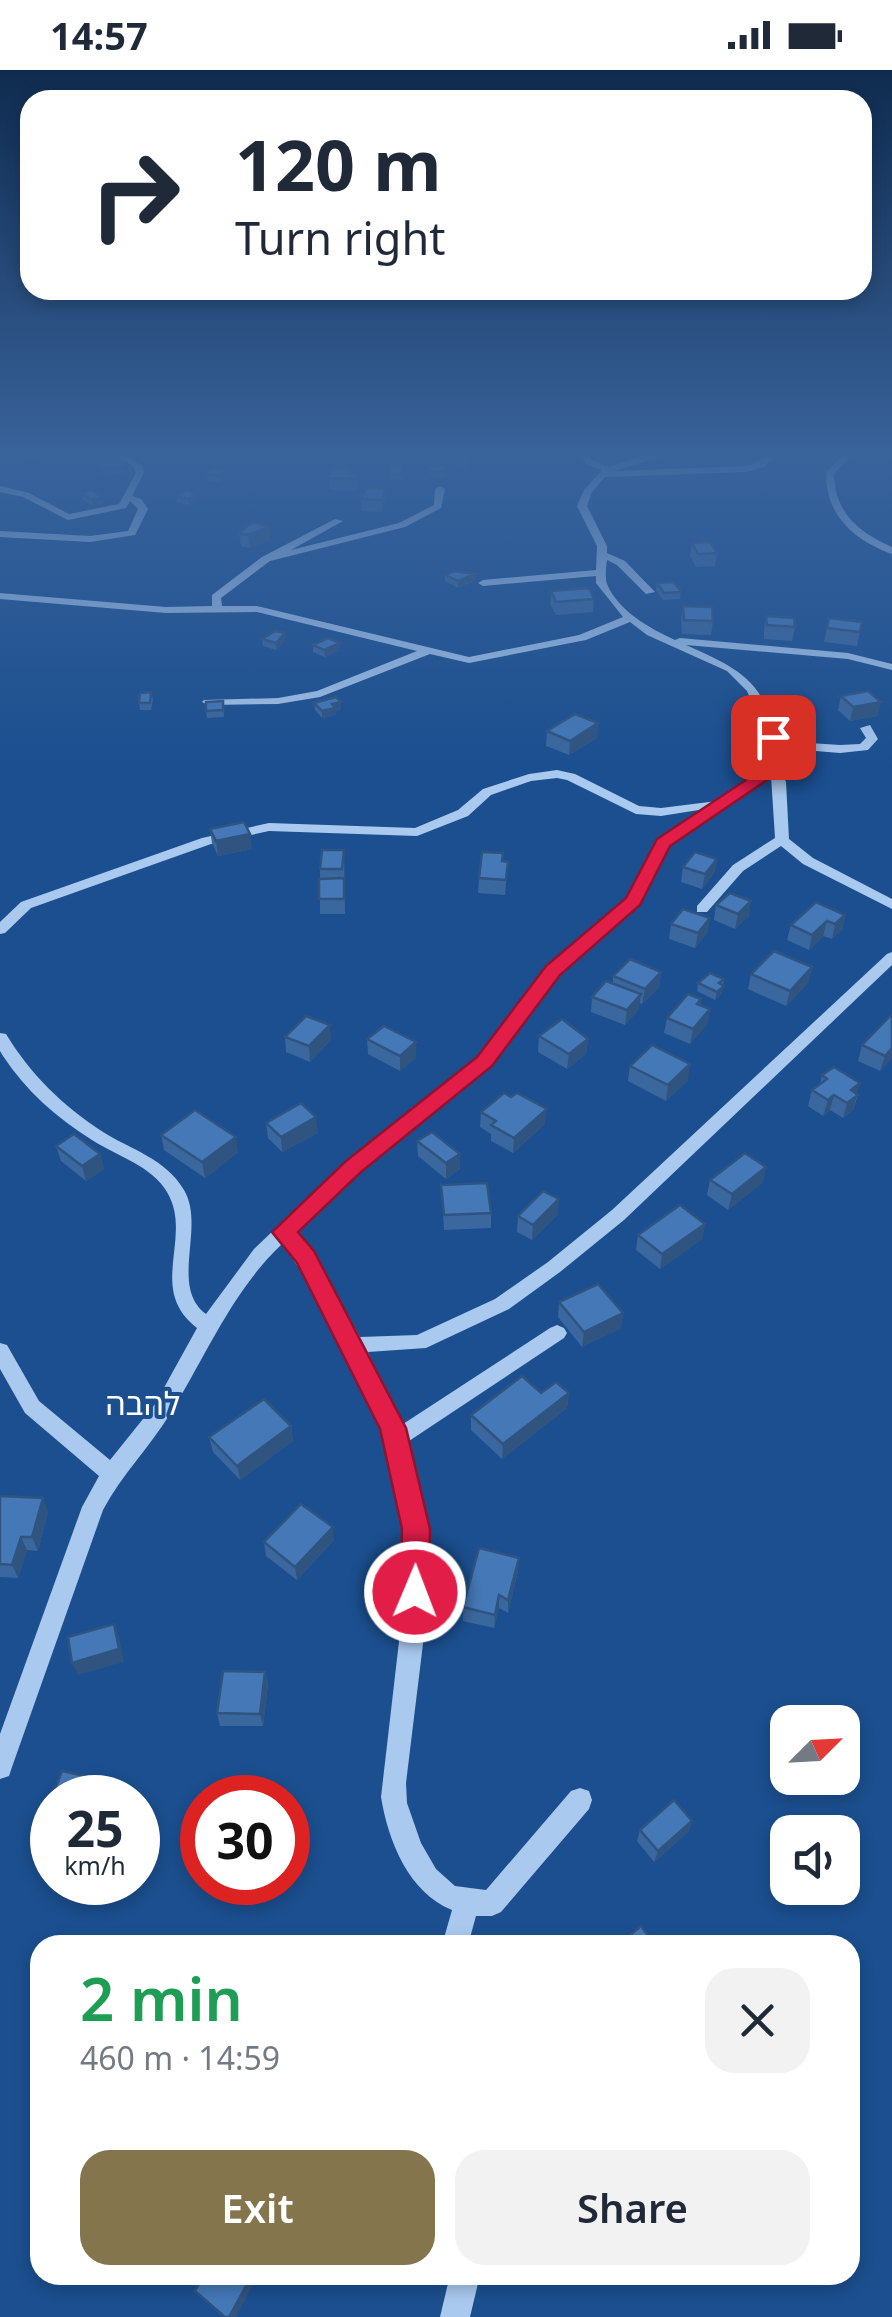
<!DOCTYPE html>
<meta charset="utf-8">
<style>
:root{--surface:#fff;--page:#f2f2f3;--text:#1f2937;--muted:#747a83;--accent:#84754c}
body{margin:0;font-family:"Noto Sans","Noto Sans Hebrew",sans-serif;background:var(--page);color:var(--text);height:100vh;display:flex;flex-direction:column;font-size:38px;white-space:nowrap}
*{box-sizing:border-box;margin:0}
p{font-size:32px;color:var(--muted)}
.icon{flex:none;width:55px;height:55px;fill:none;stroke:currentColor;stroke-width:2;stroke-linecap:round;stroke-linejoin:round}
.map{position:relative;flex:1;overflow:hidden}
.details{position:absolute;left:30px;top:1865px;width:830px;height:350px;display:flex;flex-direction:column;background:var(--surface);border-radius:30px;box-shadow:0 5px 15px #0003}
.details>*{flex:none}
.banner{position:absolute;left:20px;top:20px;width:852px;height:210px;border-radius:30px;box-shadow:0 5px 15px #0003;background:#fff;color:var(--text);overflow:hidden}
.needle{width:65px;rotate:66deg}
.buttons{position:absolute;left:770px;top:1635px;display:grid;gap:20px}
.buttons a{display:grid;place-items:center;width:90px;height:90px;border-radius:20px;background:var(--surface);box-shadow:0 5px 15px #0003;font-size:50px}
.speed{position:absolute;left:30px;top:1705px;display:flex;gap:20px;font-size:50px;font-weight:700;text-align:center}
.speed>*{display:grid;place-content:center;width:130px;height:130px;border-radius:50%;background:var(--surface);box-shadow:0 5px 15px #0003;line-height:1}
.speed small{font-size:25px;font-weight:400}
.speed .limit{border:15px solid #d22;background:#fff;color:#111}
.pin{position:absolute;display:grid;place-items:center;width:85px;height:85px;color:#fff;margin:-42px;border-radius:20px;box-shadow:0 5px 15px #0006}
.me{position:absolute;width:110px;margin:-55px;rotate:1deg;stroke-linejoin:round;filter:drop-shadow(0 0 8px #0008)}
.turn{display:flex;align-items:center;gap:35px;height:210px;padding:0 50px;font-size:45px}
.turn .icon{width:130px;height:130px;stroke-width:2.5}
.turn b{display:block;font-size:70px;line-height:85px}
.round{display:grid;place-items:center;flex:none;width:105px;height:105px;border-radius:30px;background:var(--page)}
.head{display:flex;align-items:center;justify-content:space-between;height:170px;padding:0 50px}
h1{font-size:60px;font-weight:600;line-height:75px;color:#1e9e55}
.button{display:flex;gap:20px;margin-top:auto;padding:20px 50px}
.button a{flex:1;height:115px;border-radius:30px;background:var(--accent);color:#fff;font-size:40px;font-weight:600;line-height:115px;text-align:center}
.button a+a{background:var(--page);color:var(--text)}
.status{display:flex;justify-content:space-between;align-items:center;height:70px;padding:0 50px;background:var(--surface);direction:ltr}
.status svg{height:28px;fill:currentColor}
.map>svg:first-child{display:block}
</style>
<div class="status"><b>14:57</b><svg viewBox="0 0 49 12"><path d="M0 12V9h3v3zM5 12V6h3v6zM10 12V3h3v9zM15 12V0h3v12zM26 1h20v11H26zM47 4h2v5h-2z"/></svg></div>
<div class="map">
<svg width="892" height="2247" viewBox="0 0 892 2247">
<rect width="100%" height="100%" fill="#1b4f8f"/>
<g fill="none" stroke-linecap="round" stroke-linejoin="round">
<g fill="#a9c9ee" fill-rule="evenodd">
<polygon points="111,382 121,382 142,396 144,403 132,426 141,429 148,439 135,465 90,472 0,467 0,461 90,466 128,461 138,439 130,431 126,438 68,450 23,427 0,422 0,416 29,423 69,444 119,434 136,403 134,397"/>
<path d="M579 382H587L592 390 609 397 643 385 676 382 614 401 746 396C759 393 768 382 781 382L764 397 746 402 605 407 592 422 587 436 607 476V483L625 491 655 522 646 524 617 495 607 490C606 497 605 508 607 514 618 541 651 559 675 570L680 568 848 583 892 594V600L848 589 686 575C740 599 763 610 779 671L840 675 860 674 866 668 860 658 870 655 878 669 868 680 840 683 780 678 778 693 786 712 789 769 813 788 892 829V839L803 794 781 776 743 801 707 842H697V836L733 795 775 768 771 706 668 775 638 834 558 903 491 995 360 1101 294 1163 333 1218 360 1267 417 1265 495 1229 548 1192 612 1140 887 884 892 882V895L624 1150 560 1202 509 1239 426 1278 368 1282 400 1356 550 1258 557 1255 564 1258 567 1263 564 1268 406 1373 420 1422 428 1483 427 1541 406 1713 407 1733 421 1773 436 1799 455 1816 486 1820 571 1721 580 1718 589 1721 592 1730 589 1739 501 1842 492 1846H476L468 1875H442L452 1840C409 1823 388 1771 381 1727L406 1511 405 1457 399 1422 389 1383 358 1301 320 1228 282 1174C232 1221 206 1286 170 1344 150 1377 122 1404 103 1440L12 1697 9 1706 0 1709V1664L82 1437 99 1406 25 1343 0 1299V1273L7 1275 39 1331 110 1390 155 1334 197 1258C146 1218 194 1168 167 1122 152 1096 117 1086 92 1070 57 1048 26 1021 3 986L0 981V963L6 964C31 1005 63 1036 103 1062 132 1080 166 1089 184 1120 206 1157 169 1216 206 1244L254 1179 277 1157 348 1093 479 987 548 897 627 829 658 770 705 739 661 746 636 744 567 710 557 708 531 711 491 725 468 746 417 766 269 761 211 774 31 838 5 863 0 864V852L21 832 202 768 269 753 415 758 458 740 483 719 529 704 557 700 575 704 639 736 661 738 717 731 762 701 768 685 767 667 747 621 727 601 647 565 630 552 586 570 469 593 430 584 320 627 278 634 208 635 202 632 204 630 278 628 317 621 417 581 257 542 166 543 0 529V523L166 537 212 536V525L262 487 335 449 343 451 291 480 399 453 434 435 435 419 440 416 445 419 441 438 405 457 270 491 221 528 222 536H257L469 587 579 565 623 547 596 513V506L483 516 478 513 483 510 596 500 597 476 577 436 584 420 602 400 586 394Z"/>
<path d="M846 382H855L834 404C835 443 858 462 892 477V484C854 470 826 446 826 403Z"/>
<polygon points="450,2205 480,2205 470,2247 440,2247"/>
</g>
</g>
<g fill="#3a679d">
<polygon points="18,382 51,382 52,385 39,391 19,385"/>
<polygon points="454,385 470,392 469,399 457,399"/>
<polygon points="125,392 126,403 103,405 102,393"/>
<polygon points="388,396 403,396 404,409 389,410"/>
<rect x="428" y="396" width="17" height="11"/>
<polygon points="351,403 358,404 357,421 330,420 329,408"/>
<polygon points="207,405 224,405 221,412 207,412"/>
<polygon points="366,418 386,431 382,442 362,441 361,429"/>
<polygon points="81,423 102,427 103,433 93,436 82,429"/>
<polygon points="197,423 198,429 188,435 177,432 176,426"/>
<polygon points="239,463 270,470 250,478 241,476"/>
<polygon points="692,473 717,483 715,496 696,497 690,486"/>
<polygon points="475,504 475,511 458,518 445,511 445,505"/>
<polygon points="657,513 681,522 680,529 663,530 656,520"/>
<polygon points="551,521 594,529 593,542 556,545 550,534"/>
<polygon points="683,536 713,551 711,565 682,564 681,550"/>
<polygon points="766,546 795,557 792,571 764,569 764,560"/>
<polygon points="829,548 862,552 857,576 824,572"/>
<polygon points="285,563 285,570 276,580 263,576 262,569"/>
<polygon points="313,575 340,580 325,587 313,582"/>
<polygon points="151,622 153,629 151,640 140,640 139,633"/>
<polygon points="841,626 878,646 850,651 838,640"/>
<polygon points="223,631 224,647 207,648 206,641"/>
<polygon points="341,632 341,639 335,641 336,645 322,648 315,640 314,633"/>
<polygon points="598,653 597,668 569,685 546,676 547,661"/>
<polygon points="210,759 252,779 218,786 212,773"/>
<polygon points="344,780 345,844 320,844 320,799"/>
<polygon points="503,783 503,791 508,792 505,825 478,823 479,808"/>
<polygon points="717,789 714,803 702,819 681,812 683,797"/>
<polygon points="716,835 749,846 735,859 714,850"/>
<polygon points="845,845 842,860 832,869 823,866 809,880 787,870 791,855"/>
<polygon points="710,848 707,863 695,878 669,869 671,854"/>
<polygon points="812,897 808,913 786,936 748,919 751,904"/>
<polygon points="661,902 659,917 642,934 639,933 639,939 625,955 591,942 592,927 613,913 613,906"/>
<polygon points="724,909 722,923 715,930 697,921 698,913"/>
<polygon points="701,929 700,935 710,939 707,954 690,974 664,963 667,948"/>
<polygon points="539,966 588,969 586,984 567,999 538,982"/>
<polygon points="285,967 331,970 310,992 286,982"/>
<polygon points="367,969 416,988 400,1001 368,984"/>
<polygon points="862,975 892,988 880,1001 858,991"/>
<polygon points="630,996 688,1010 666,1031 628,1011"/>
<polygon points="822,1005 858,1025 853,1040 843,1048 830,1040 823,1046 808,1036 812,1020 820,1014"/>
<polygon points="511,1027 545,1054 513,1083 491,1071 491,1064 480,1057 481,1042"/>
<polygon points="266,1053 318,1063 282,1082 268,1068"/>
<polygon points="161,1065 238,1082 205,1108 164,1080"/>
<polygon points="417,1071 460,1084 460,1099 446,1109 418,1086"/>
<polygon points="56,1076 100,1084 104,1099 86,1111 61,1091"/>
<polygon points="710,1110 763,1112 728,1140 707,1125"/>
<polygon points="441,1115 491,1143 491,1158 444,1160"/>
<polygon points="558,1144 532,1170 517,1162 518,1146"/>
<polygon points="705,1154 702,1169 660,1199 636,1180 638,1165"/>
<polygon points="559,1232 623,1243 621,1258 582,1277 558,1247"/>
<polygon points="541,1323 569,1323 567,1338 502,1389 471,1360 471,1345"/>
<polygon points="291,1356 293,1371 240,1410 213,1382 209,1367"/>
<polygon points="0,1426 48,1442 38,1481 27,1480 18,1508 0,1507"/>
<polygon points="334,1470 297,1510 266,1486 264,1472"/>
<polygon points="519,1488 518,1501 508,1543 499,1538 494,1558 463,1551 463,1537"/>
<polygon points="265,1602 268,1614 263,1656 220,1656 217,1643"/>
<polygon points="62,1701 85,1706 91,1718 88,1725 99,1728 52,1728 52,1795 38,1791 31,1781"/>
<polygon points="692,1751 688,1762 654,1792 637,1771 640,1760"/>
<polygon points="202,1757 202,1808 191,1804 187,1793"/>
<polygon points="214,1812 255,1812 250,1826"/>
</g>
<g fill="#305480">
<polygon points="38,382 51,382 52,385 39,391"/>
<polygon points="386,419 386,431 382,442 382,430"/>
<polygon points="197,423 198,429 188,435 188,429"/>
<polygon points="102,427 103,433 93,436 91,430"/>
<polygon points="269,457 270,470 250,478 248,465"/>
<polygon points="475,504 475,511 458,518 458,511"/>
<polygon points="285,563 285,570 276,580 276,573"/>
<polygon points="340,573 340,580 325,587 324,580"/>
<polygon points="341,632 341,639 335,641 336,645 322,648 322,641 332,634"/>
<polygon points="881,632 878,646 850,651 853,637"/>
<polygon points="598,653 597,668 569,685 570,671"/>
<polygon points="250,764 252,779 218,786 216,771"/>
<polygon points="717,789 714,803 702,819 705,804"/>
<polygon points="751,831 749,846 735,859 738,844"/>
<polygon points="845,845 842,860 832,869 835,854"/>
<polygon points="710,848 707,863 695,878 698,863"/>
<polygon points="827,851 823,866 809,880 812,865"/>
<polygon points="812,897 808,913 786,936 790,921"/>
<polygon points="661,902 659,917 642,934 645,919"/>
<polygon points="724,916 722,923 715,930 717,922"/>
<polygon points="641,924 639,939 625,955 627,940"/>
<polygon points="710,939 707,954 690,974 693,959"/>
<polygon points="330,955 331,970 310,992 309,976"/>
<polygon points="588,969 586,984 567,999 569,984"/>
<polygon points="416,972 416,988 400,1001 400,986"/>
<polygon points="892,978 892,988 880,1001 885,986"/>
<polygon points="690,994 688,1010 666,1031 668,1015"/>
<polygon points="860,1013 853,1040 843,1048 851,1020"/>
<polygon points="834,1025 830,1040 823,1046 828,1030"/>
<polygon points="547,1039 545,1054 513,1083 514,1068"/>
<polygon points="316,1047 318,1063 282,1082 281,1067"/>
<polygon points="236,1067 238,1082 205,1108 202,1092"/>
<polygon points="100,1084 104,1099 86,1111 82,1096"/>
<polygon points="460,1084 460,1099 446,1109 446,1093"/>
<polygon points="766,1097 763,1112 728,1140 732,1124"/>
<polygon points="559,1129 558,1144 532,1170 533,1155"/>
<polygon points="705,1154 702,1169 660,1199 662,1184"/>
<polygon points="623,1243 621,1258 582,1277 584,1262"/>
<polygon points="569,1323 567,1338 502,1389 503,1374"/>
<polygon points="291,1356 293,1371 240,1410 237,1396"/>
<polygon points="43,1428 48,1442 38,1481 32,1467"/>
<polygon points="333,1457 334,1470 297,1510 295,1497"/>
<polygon points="21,1467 27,1480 18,1508 12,1495"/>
<polygon points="519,1488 518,1501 508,1543 508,1530"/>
<polygon points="499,1525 499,1538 494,1558 495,1545"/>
<polygon points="114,1554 119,1567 124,1592 78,1605 72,1593"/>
<polygon points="265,1602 268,1614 263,1656 260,1644"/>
<polygon points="85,1706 91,1718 87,1728 79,1723"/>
<polygon points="692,1751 688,1762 654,1792 658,1781"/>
<polygon points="247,1812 255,1812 250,1826 246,1816"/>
<polygon points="252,2205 258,2205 236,2247 229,2247"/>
</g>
<g fill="#4478b7" stroke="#305480" stroke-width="2.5">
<polygon points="454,385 467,385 470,392 457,393"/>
<polygon points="125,392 126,397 102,399 102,393"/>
<polygon points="388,396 403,396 404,403 389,404"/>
<rect x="428" y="396" width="17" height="5"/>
<polygon points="332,398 350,399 349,403 358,404 357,409 329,408"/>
<polygon points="210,399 224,399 220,406 207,405"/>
<polygon points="366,418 386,419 382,430 361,429"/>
<polygon points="91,420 102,427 91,430 81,423"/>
<polygon points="186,420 197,423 188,429 176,426"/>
<polygon points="253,452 269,457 248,465 239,463"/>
<polygon points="710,472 717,483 698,484 692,473"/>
<polygon points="454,501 475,504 458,511 445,505"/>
<polygon points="674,512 681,522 664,523 657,513"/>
<polygon points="589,518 594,529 556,532 551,521"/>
<polygon points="683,536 712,537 713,551 684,550"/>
<polygon points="766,546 794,548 795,557 767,555"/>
<polygon points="829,548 862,552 860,562 827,558"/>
<polygon points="275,561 285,563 276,573 262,569"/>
<polygon points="328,568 340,573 324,580 313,575"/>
<polygon points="868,621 881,632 853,637 841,626"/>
<polygon points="151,622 150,633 139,633 140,623"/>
<polygon points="336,627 341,632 332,634 335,638 322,641 314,633"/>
<polygon points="223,631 223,640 206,641 206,632"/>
<polygon points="575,644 598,653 570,671 547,661"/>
<polygon points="244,752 250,764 216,771 210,759"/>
<polygon points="322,780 344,780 342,799 320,799"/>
<polygon points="482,782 503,783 502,791 508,792 506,810 479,808"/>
<polygon points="695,782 717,789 705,804 683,797"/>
<polygon points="344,808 344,829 319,829 319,809"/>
<polygon points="730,823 751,831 738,844 716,835"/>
<polygon points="816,832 845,845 835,854 827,851 812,865 791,855"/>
<polygon points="683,839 710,848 698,863 671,854"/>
<polygon points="774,881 812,897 790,921 751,904"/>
<polygon points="630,889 661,902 645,919 613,906"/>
<polygon points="710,903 724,909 719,913 724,916 717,922 698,913"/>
<polygon points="606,911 641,924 627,940 592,927"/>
<polygon points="688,924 701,929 697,934 710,939 693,959 667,948"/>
<polygon points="891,945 892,945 892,978 885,986 862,975"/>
<polygon points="306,946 330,955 309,976 285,967"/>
<polygon points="562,949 588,969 569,984 539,966"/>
<polygon points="384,956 416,972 400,986 367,969"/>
<polygon points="652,975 690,994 668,1015 630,996"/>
<polygon points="834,997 860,1013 851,1020 858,1025 847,1033 834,1025 828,1030 812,1020 827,1009 822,1005"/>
<polygon points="504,1023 511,1027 517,1023 547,1039 514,1068 491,1055 496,1051 481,1042"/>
<polygon points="301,1033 316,1047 281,1067 266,1053"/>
<polygon points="195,1040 236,1067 202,1092 161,1065"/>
<polygon points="432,1062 460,1084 446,1093 417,1071"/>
<polygon points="74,1064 100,1084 82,1096 56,1076"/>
<polygon points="745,1083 766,1097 732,1124 710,1110"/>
<polygon points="487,1113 491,1143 444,1145 441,1115"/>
<polygon points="543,1121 559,1129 533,1155 518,1146"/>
<polygon points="680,1135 705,1154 662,1184 638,1165"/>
<polygon points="598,1214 623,1243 584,1262 559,1232"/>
<polygon points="522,1306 541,1323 556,1312 569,1323 503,1374 471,1345"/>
<polygon points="264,1329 291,1356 237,1396 209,1367"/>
<polygon points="0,1426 43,1428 32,1467 21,1467 12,1495 0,1494"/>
<polygon points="301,1434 333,1457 295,1497 264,1472"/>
<polygon points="479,1478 519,1488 508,1530 499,1525 495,1545 463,1537"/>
<polygon points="114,1554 119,1579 72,1593 68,1567"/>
<polygon points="223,1601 265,1602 260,1644 217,1643"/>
<polygon points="62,1701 85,1706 79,1723 99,1728 52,1728 52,1786 31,1781"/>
<polygon points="674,1730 692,1751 658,1781 640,1760"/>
<polygon points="202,1757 202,1799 187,1793"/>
<polygon points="641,1856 655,1875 618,1875"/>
<polygon points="668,1867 674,1875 658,1875"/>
<polygon points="204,2205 252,2205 229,2247 225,2247 195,2221"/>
</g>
<linearGradient id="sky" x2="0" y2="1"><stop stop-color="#0f2b4f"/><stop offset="0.55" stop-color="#39639b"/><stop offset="1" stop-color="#39639b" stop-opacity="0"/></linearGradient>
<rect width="892" height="697" fill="url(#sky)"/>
<polygon fill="#e11d48" stroke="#92132f" stroke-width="2.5" points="773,663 781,667 782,685 773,706 670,776 640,835 560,905 492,996 361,1102 298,1162 314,1181 406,1358 430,1459 429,1522 425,1532 415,1536 405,1532 400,1522 402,1459 380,1359 297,1193 272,1162 346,1091 477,987 546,896 626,828 657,769 761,700 767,685 765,667"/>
<g text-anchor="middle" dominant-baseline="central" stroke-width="8" stroke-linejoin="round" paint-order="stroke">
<g font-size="32" fill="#fff" stroke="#1b4f8f">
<text x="143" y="1332">להבה</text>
</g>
</g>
</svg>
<div class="buttons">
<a><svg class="needle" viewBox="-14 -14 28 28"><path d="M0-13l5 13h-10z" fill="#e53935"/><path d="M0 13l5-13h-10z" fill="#747a83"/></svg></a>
<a><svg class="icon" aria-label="sound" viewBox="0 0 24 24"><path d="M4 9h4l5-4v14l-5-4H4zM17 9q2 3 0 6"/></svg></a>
</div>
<div class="speed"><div>25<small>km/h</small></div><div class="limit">30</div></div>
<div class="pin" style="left:773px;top:667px;background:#d93025"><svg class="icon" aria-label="arrive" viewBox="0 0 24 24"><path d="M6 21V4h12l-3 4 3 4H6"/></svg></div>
<svg class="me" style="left:415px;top:1522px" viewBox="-20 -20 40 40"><circle r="17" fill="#e11d48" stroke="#fff" stroke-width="3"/><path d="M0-11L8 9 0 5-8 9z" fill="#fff"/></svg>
<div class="banner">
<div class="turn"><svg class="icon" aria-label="right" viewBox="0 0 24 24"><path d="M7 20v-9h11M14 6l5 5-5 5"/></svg><div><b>120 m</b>Turn right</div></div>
</div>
<section class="details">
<div class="head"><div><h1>2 min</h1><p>460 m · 14:59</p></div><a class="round"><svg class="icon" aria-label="close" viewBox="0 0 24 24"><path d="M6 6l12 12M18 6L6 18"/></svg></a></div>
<div class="button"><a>Exit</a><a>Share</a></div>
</section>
</div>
